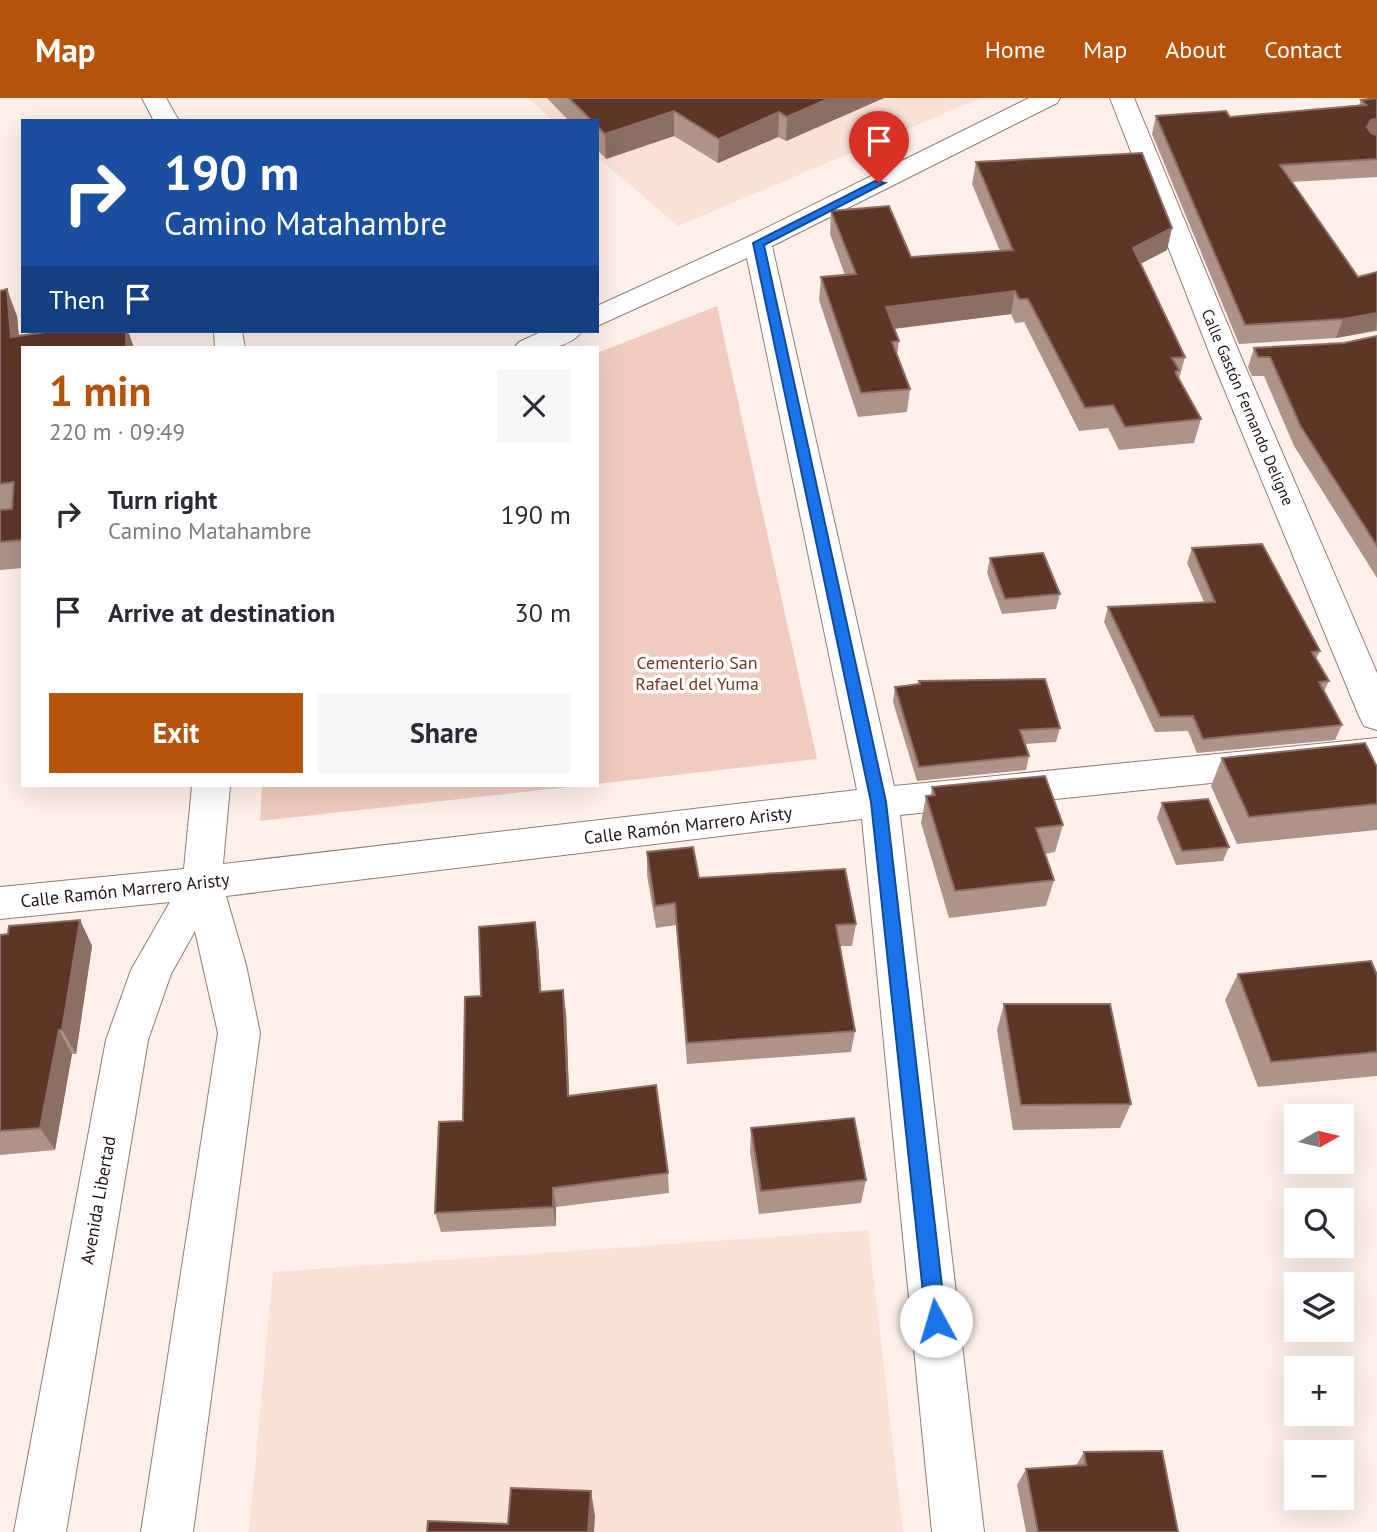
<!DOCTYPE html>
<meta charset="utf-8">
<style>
:root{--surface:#fff;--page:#f7f7f7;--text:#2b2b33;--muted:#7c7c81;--accent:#b45309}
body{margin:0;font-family:"PT Sans",sans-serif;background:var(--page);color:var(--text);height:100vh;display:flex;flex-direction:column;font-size:26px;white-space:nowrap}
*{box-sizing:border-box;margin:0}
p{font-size:23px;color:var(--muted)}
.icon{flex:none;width:38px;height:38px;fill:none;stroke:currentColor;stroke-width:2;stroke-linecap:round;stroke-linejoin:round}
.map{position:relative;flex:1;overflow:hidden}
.drawer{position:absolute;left:21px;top:248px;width:578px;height:441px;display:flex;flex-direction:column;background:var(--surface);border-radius:0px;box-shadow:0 7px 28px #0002}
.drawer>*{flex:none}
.hud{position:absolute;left:21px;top:21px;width:578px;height:214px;border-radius:0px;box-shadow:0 7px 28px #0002;background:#1a4fa0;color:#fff;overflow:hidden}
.needle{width:46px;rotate:82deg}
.buttons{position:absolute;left:1284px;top:1006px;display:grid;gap:14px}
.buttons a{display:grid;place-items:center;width:70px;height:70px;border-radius:0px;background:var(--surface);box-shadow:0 7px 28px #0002;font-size:35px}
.pin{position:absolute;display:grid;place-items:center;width:60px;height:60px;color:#fff;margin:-72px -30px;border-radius:50% 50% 50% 0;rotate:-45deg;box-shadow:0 0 7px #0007}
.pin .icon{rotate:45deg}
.me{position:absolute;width:77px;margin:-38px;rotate:354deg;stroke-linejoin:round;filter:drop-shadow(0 0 5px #0008)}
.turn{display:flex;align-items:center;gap:24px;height:147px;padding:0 28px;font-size:32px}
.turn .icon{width:91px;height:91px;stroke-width:2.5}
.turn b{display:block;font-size:49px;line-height:60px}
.then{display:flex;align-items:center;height:66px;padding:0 28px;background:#0003;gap:14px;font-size:26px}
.round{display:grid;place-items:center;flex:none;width:74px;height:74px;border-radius:0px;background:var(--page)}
.head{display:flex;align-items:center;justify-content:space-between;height:119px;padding:0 28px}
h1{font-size:42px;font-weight:800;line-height:52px;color:var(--accent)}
.action{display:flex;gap:14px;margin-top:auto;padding:14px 28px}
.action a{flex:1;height:80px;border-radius:0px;background:var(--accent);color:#fff;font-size:28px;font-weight:800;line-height:80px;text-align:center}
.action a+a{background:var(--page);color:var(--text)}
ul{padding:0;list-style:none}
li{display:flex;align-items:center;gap:21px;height:98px;padding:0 28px}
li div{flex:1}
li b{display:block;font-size:26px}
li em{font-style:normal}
header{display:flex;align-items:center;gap:42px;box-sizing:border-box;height:98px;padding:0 35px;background:var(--accent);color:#fff}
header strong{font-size:33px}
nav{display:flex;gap:38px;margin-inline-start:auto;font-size:24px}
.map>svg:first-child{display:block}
</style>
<header>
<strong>Map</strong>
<nav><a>Home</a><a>Map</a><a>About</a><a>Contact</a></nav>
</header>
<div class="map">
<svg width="1377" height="1434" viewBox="0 0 1377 1434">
<rect width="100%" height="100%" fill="#fdf0eb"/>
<g fill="#f9e1d8">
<polygon points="527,0 981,0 678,128 597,59 597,23 554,23"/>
<polygon points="868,1132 903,1434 249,1434 273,1174"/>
</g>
<g fill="#efccbf">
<polygon points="717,208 817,661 597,686 597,255"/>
<polygon points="262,688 579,688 260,723"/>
</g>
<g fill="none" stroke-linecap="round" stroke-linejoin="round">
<g stroke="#977a70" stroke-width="2">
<g id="street">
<polygon points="142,0 166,0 179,23 154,23"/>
<polygon points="1029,0 1060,0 1057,5 772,148 894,688 1377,640 1377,668 900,717 984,1434 932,1434 862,721 226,798 246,867 260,935 193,1434 141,1434 218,935 195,833 171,876 148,942 66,1434 14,1434 106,942 131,872 170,804 0,821 0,789 184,771 192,688 230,688 223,766 857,692 747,160 597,228 597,208 748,139"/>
<polygon points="1110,0 1134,0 1241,259 1377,575 1377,632 1364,628 1359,618 1211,259"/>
<polygon points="214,233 242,233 245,250 215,250"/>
<path d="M543 233H582C567 254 536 251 514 250L519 244Z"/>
</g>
</g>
<use href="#street" fill="#fff" fill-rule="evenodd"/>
</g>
<g fill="#ad9389">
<polygon points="547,0 884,0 786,43 778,39 718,65 674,38 606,61 597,51 597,23 569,23"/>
<polygon points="1377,0 1377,79 1292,84 1358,179 1377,174 1377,233 1336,240 1239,246 1152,36 1156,18 1230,19 1359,7 1361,2"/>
<polygon points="976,64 1167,152 1140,166 1185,259 1179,281 1201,321 1194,345 1119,352 1108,330 1079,333 1024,224 1015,225 1011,216 894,231 899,243 897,257 910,291 907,314 858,319 819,202 821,179 845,177 830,136 831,113 911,159 1000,153 972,86"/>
<polygon points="0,193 17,218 19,238 53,233 128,233 134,250 23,250 23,470 0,472"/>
<polygon points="1377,238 1377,480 1294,348 1264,278 1252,278 1248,269 1254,250 1344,245"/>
<polygon points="1192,450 1320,553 1316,561 1329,583 1324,593 1342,627 1335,642 1197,655 1188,633 1155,634 1104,524 1108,509 1204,504 1187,465"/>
<polygon points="990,460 1060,496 1056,511 1002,516 987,475"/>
<polygon points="919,583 1060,630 1056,644 1025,646 1029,658 1026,672 917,683 893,604 895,589 918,587"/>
<polygon points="1222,660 1377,669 1377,732 1237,746 1211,688"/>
<polygon points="932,689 1063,727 1055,754 1045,756 1054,782 1046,808 949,820 921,725 926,698 931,697"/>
<polygon points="1162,705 1229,749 1223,763 1176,767 1157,720"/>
<polygon points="647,754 699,780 856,826 852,848 840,848 855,933 851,954 687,966 676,827 656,830 647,777"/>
<polygon points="80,822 92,848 76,956 72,956 55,1052 0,1057 0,837"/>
<polygon points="538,846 541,894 566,914 569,998 668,1075 669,1095 556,1109 556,1128 441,1134 435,1115 463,1023 481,898"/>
<polygon points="1238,876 1377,877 1377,978 1258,989 1225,902"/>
<polygon points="1004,906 1131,1006 1120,1030 1013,1032 997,932"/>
<polygon points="751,1030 866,1082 861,1105 759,1116 750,1054"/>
<polygon points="1084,1354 1178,1434 1026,1434 1017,1387 1026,1371 1076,1368"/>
</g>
<g fill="#8d6e62">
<polygon points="830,0 884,0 786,43 787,19"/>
<polygon points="674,13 674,38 606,61 605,36"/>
<polygon points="779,14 778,39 718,65 719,41"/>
<polygon points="1377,21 1377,37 1365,40 1367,29 1371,22"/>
<polygon points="1172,130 1167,152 1127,173 1133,150"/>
<polygon points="7,191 17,218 21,266 11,239"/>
<polygon points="1015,193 1011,216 883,232 886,209"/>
<polygon points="1377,215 1376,232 1336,240 1343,221"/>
<polygon points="126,233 128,233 134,250 126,250"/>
<polygon points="80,822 92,848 76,956 62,932"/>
<polygon points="535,824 538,846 543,916 540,894"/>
<polygon points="563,892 566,914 570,1019 568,998"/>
<polygon points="59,932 72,956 55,1052 40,1030"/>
<polygon points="553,1090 556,1109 556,1128 553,1109"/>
<polygon points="591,1393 595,1418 594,1434 588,1434"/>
</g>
<g fill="#5d3627" stroke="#8d6e62" stroke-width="2">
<polygon points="569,0 830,0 787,19 779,14 719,41 674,13 605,36 597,28 597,23 592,23"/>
<polygon points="1377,0 1377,21 1371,22 1367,29 1371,35 1377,37 1377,61 1280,67 1358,179 1377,174 1377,215 1343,221 1245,227 1156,18 1226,13 1230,19 1366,7 1361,2"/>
<polygon points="1142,55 1172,130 1133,150 1185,259 1172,260 1179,272 1175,274 1201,321 1125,329 1113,307 1085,310 1028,201 1019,201 1015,193 886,209 899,243 892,244 910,291 861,295 821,179 856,176 831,113 889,108 911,159 1013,152 976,64"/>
<polygon points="7,191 11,239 53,233 126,233 126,250 23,250 23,442 0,444 0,412 12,411 14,384 0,386 0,193"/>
<polygon points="1377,238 1377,448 1301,329 1270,259 1258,259 1254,250 1344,245"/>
<polygon points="1262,446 1320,553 1312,554 1329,583 1319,584 1342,627 1203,641 1193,618 1160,619 1108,509 1215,504 1192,450"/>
<polygon points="1043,455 1060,496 1005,501 990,460"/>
<polygon points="1045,581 1060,630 1020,632 1029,658 919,669 895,589 920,586 919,583"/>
<polygon points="1365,645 1377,669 1377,706 1249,719 1222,660"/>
<polygon points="1045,678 1063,727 1036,730 1054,782 955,793 926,698 935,697 932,689"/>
<polygon points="1208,701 1229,749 1182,753 1162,705"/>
<polygon points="693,749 699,780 845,771 856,826 836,827 855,933 687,945 675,805 655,808 647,754"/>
<polygon points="80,822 62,932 59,932 40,1030 0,1033 0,837 8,836 9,828"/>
<polygon points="535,824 540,894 563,892 568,998 656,987 668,1075 553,1090 553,1109 435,1115 439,1024 463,1023 465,899 481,898 479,829"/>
<polygon points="1371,863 1377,877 1377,954 1271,964 1238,876"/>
<polygon points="1004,906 1110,906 1131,1006 1021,1007"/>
<polygon points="854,1020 866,1082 761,1093 751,1030"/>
<polygon points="1162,1353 1178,1434 1038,1434 1026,1371 1086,1367 1084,1354"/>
<polygon points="511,1390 591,1393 588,1434 427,1434 428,1423 508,1426"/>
</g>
<polygon fill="#1a73e8" stroke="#114b97" stroke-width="2" points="875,83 885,85 764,147 886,704 946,1223 943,1230 936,1233 928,1230 926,1223 871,704 753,145"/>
<g text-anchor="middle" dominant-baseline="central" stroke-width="7" stroke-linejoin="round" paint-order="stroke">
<g font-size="16" fill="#211612" stroke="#fff">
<text transform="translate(1248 309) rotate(67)">Calle Gastón Fernando Deligne</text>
</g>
<g font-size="18" fill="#73361f" stroke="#fff">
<text x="697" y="564">Cementerio San<tspan x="697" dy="21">Rafael del Yuma</tspan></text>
</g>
<g font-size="18" fill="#211612" stroke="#fff">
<text transform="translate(688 727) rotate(-7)">Calle Ramón Marrero Aristy</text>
<text transform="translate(125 792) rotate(-6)">Calle Ramón Marrero Aristy</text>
<text transform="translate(98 1102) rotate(-80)">Avenida Libertad</text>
</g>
</g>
</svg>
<div class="buttons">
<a><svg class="needle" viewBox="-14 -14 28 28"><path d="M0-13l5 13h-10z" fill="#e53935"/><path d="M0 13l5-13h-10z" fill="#7c7c81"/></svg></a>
<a><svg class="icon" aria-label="search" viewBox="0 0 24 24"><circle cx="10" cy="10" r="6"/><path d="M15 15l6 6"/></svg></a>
<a><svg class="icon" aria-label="layers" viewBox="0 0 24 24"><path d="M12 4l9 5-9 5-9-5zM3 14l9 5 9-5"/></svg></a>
<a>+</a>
<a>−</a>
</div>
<div class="pin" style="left:879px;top:85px;background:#d93025"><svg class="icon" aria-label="arrive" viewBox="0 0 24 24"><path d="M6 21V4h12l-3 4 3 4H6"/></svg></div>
<svg class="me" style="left:936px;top:1223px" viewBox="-20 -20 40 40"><circle r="19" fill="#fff"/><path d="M0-13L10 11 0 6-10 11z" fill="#1a73e8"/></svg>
<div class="hud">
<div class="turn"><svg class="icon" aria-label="right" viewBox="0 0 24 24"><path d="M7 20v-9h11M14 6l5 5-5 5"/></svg><div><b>190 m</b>Camino Matahambre</div></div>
<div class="then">Then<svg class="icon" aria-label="arrive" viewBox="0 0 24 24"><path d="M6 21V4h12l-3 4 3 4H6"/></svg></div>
</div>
<section class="drawer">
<div class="head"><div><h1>1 min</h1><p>220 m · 09:49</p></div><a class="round"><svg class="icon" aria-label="close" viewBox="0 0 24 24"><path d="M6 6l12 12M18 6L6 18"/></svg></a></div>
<ul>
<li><svg class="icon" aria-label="right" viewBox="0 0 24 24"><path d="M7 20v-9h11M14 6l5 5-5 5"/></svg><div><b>Turn right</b><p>Camino Matahambre</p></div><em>190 m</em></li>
<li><svg class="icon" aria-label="arrive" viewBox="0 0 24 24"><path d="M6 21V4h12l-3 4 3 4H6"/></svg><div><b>Arrive at destination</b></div><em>30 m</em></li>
</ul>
<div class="action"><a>Exit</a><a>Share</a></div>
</section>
</div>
